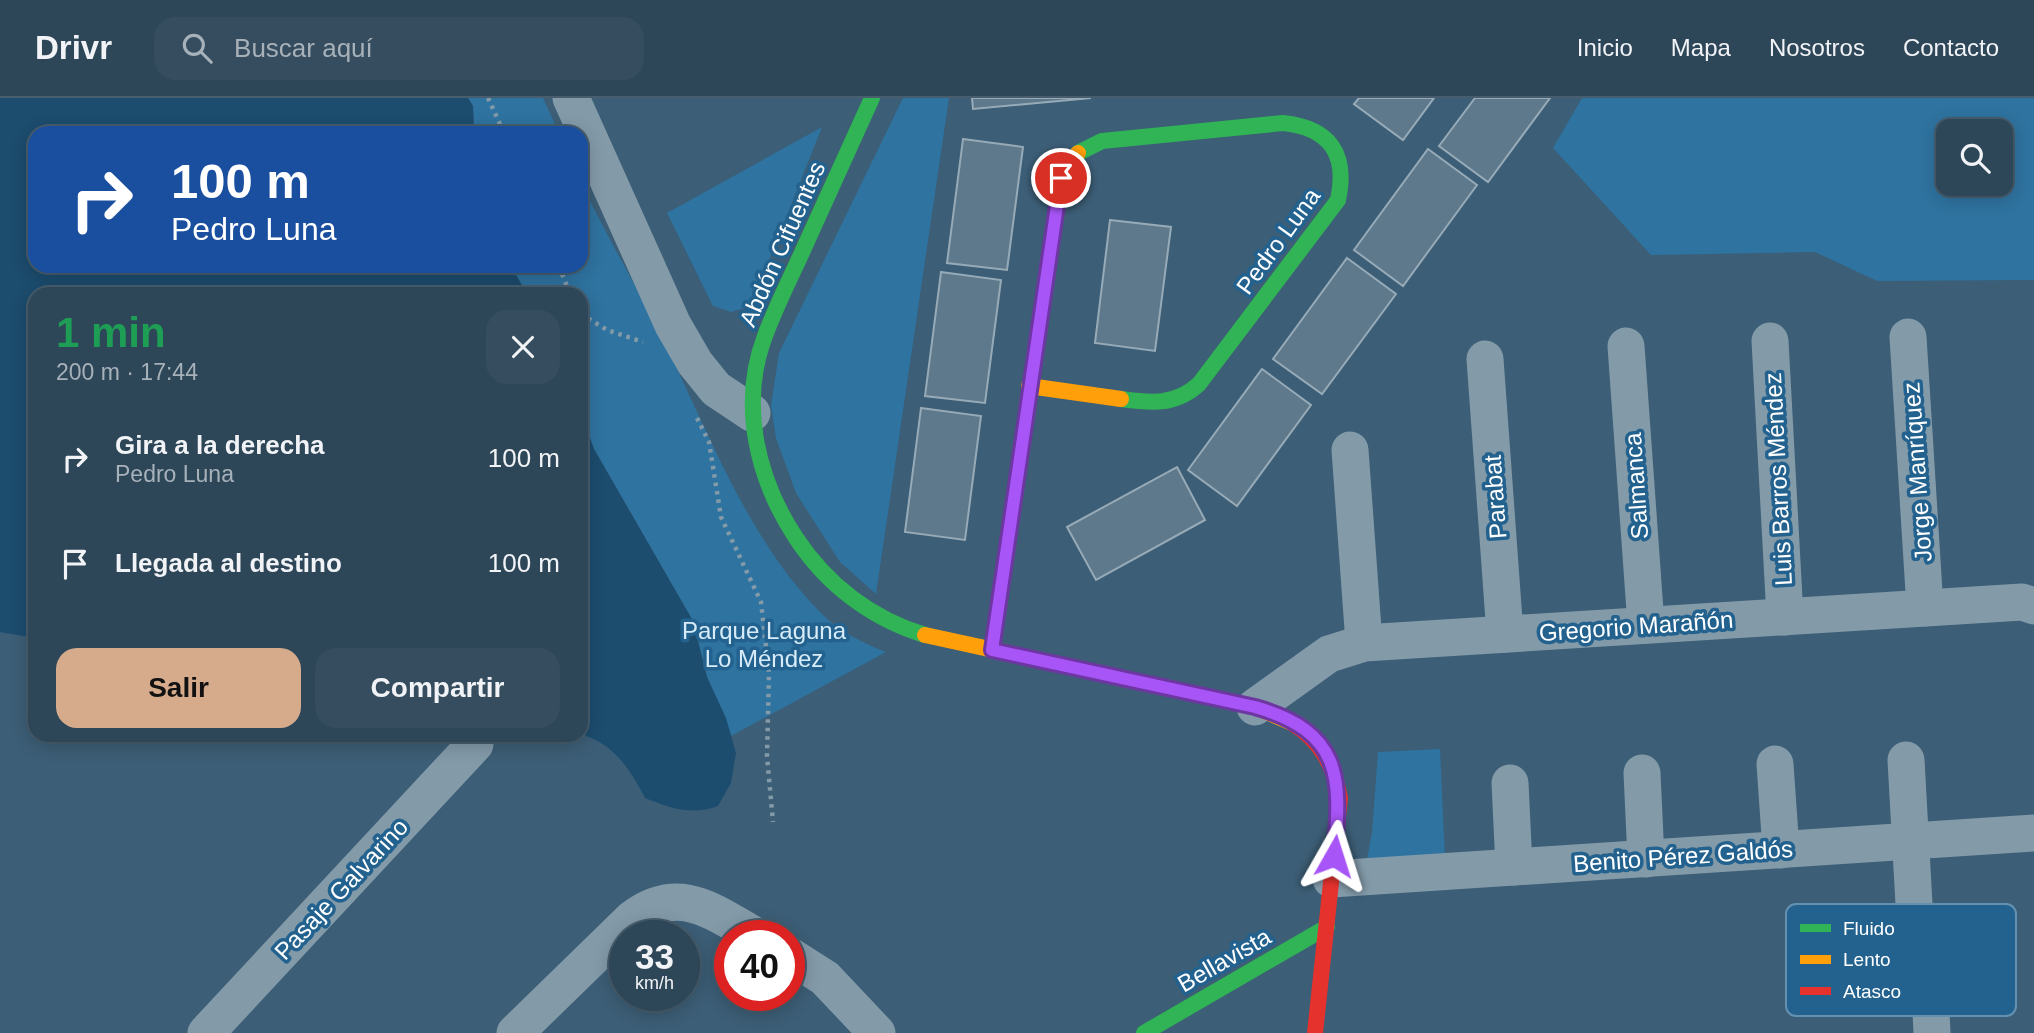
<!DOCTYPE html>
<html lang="es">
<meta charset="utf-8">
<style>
:root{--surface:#2d4658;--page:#354d5e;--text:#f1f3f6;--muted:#a7b1ba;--line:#485e6e;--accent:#d6ab8b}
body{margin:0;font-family:Helvetica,sans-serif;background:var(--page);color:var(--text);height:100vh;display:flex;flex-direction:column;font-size:26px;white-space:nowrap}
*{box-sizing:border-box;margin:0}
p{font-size:23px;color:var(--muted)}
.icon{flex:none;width:38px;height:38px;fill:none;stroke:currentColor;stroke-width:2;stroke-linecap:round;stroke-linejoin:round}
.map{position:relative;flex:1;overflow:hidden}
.side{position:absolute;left:28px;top:189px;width:560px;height:455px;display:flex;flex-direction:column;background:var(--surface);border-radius:21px;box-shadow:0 4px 18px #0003,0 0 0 2px var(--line)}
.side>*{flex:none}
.banner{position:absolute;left:28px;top:28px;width:560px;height:147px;border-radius:21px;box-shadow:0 4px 18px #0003,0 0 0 2px var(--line);background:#1a4fa0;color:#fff;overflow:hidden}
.controls{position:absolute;left:1936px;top:21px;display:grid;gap:14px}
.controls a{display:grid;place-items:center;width:77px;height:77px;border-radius:14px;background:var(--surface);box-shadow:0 4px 18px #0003,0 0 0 2px var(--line);font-size:35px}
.speed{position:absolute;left:609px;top:822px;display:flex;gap:14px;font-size:35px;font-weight:700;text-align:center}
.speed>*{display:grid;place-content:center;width:91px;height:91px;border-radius:50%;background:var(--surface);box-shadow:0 4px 18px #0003,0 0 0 2px var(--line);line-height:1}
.speed small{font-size:18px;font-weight:400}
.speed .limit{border:10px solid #d22;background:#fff;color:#111}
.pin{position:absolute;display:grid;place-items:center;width:60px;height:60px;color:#fff;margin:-30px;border:4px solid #fff;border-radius:50%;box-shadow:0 2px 7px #0007}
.me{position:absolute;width:77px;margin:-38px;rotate:6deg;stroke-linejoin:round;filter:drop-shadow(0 0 5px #0008)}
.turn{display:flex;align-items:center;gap:24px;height:147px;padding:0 28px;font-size:32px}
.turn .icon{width:91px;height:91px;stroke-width:2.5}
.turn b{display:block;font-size:49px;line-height:60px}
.round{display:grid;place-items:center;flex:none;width:74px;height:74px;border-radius:21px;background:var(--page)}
.head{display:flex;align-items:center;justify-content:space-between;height:119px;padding:0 28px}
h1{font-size:42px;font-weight:600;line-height:52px;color:#1e9e55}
.action{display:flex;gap:14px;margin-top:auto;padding:14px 28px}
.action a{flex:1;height:80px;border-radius:21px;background:var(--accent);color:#111;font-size:28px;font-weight:600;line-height:80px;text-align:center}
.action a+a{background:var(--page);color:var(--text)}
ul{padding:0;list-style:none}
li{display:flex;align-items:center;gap:21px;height:105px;padding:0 28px}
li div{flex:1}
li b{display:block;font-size:26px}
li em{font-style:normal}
header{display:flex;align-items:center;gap:42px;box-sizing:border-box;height:98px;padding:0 35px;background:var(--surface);border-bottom:2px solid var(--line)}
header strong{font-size:33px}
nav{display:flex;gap:38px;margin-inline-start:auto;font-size:24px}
.search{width:490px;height:63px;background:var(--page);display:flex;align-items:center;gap:18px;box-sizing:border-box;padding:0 24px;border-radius:21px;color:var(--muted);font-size:26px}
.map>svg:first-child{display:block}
</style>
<header>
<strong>Drivr</strong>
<div class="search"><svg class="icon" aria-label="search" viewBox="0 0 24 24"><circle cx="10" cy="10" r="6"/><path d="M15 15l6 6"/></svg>Buscar aquí</div>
<nav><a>Inicio</a><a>Mapa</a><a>Nosotros</a><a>Contacto</a></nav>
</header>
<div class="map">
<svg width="2034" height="935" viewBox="0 0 2034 935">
<rect width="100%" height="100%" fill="#3c5e76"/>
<g fill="#2f73a0" fill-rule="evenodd">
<polygon points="468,0 543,0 559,35 474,35 473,8"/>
<polygon points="903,0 949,0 876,496 840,464 796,395 776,340 771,308 779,255"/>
<path d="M1582 0H2034V182L1877 183 1815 154 1651 157 1553 50ZM2000 33V86H1948V33Z"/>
<polygon points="822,29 751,208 731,214 713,208 667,115"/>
<path d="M581 84C605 136 635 185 660 235 707 330 746 440 822 516 840 534 863 545 886 554L731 638 707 579 693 523 594 351 581 316V196H527L511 168H581Z"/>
<polygon points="1440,651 1445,761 1366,767 1372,734 1378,654"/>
</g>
<g fill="#1c4c6e">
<polygon points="0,0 468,0 473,8 474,35 35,35 35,168 511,168 527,196 35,196 35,540 0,534"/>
<path d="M581 316 594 351 693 523 707 579 726 620 736 655 731 685 718 708C692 718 670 710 645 700 630 671 614 646 581 636Z"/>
</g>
<g fill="#5e798b" stroke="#97aab7" stroke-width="2">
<polygon points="972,0 1091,0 973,11"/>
<polygon points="1359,0 1434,0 1403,42 1354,6"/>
<polygon points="1475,0 1550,0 1488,84 1439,48"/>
<polygon points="963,41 1023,49 1007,172 947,165"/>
<polygon points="1428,51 1477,87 1403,188 1354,152"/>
<polygon points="1110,122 1171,129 1155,253 1095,245"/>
<polygon points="1347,160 1396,196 1322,296 1273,261"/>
<polygon points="941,174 1001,182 985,305 925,298"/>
<polygon points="1262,271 1311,307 1237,408 1188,372"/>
<polygon points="921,310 981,318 965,442 905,434"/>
<polygon points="1177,369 1205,422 1096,482 1067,429"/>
</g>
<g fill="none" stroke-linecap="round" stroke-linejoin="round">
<g stroke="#839aa9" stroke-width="4.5" stroke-dasharray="3.5 5" stroke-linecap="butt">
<polyline points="488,0 504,35"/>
<polyline points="559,168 570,196"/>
<polyline points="581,216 607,232 643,244"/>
<polyline points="697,320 709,344 721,419 761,504 769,575 767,658 773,724"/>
</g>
<g stroke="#839aa9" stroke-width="37">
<polyline points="571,0 673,227 695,265 716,291 752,315"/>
<polyline points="1908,239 1925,510"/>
<polyline points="1770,243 1785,519"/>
<polyline points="1626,248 1646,527"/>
<polyline points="1485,261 1505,536"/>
<polyline points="1350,352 1364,545"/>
<polyline points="1255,609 1329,556 1364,545 2022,504 2034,508"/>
<polyline points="1906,662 1915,824 1929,872 1932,935"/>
<polyline points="1775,666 1781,752"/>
<polyline points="1642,675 1646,761"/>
<polyline points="1510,685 1514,769"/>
<polyline points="1331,781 2034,735"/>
<polyline points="789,857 825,880 877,935"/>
<polyline points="206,935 475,646"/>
<path d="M515 935 632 821C679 785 713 814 756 838"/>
</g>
<g stroke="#30b455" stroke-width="16">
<path d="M872 0C849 50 827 100 804 150 791 179 776 208 765 238 739 306 757 381 796 440 827 487 872 521 925 537"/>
<path d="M1078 55 1102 43 1283 25C1330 30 1348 56 1338 102L1199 286C1175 308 1151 305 1121 301"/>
<polyline points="1144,935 1327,829"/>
</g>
<g stroke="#ff9f0a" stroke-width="16">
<polyline points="1029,288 1121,301"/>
<polyline points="925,537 1255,609 1292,625"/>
<polyline points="992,552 1061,80 1078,55"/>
</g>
<path stroke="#e5322d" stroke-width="16" d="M1292 625C1321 643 1334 668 1340 700L1315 935"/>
</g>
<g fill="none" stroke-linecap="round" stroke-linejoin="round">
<g stroke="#6d37a1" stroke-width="18">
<path id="route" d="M1061 80 992 552 1255 609C1342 634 1342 679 1334 758"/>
</g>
<use href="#route" stroke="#a855f7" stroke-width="12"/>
</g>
<g text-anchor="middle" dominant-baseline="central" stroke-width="7" stroke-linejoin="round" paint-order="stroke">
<g font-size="24" fill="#fff" stroke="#23628e">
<text transform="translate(1278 143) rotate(-54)">Pedro Luna</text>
<text transform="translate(782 146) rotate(-66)">Abdón Cifuentes</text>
<text transform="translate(1917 374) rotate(-94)">Jorge Manríquez</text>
<text transform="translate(1778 381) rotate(-93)">Luis Barros Méndez</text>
<text transform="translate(1636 388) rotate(-94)">Salmanca</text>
<text transform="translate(1495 399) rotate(-94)">Parabat</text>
<text transform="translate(1636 528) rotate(-4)">Gregorio Marañón</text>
<text transform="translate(1683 758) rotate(-4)">Benito Pérez Galdós</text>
<text transform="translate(341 791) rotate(-47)">Pasaje Galvarino</text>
<text transform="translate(1224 862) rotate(-30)">Bellavista</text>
</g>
<g font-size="24" fill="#d7ecf8" stroke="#23628e">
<text x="764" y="532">Parque Laguna<tspan x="764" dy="28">Lo Méndez</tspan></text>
</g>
</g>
<rect x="1786" y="806" width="230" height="112" rx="10" fill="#23628e" stroke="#6591b0" stroke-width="2"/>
<rect x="1800" y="826" width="31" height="8" fill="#30b455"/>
<rect x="1800" y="857" width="31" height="9" fill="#ff9f0a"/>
<rect x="1800" y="889" width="31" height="8" fill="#e5322d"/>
<g font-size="19" fill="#fff">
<text x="1843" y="837">Fluido</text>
<text x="1843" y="868">Lento</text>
<text x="1843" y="900">Atasco</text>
</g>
</svg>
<div class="controls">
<a><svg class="icon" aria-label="search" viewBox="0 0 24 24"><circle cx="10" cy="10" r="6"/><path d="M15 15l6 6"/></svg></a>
</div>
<div class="speed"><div>33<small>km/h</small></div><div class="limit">40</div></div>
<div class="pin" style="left:1061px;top:80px;background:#d93025"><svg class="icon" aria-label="arrive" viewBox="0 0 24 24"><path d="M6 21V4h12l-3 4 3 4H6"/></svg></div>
<svg class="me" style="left:1334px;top:758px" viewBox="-20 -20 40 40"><path d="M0-17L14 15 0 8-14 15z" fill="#a855f7" stroke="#fff" stroke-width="4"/></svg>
<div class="banner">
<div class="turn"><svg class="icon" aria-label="right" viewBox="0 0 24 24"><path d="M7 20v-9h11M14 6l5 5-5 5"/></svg><div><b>100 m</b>Pedro Luna</div></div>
</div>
<section class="side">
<div class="head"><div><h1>1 min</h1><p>200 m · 17:44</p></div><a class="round"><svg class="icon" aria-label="close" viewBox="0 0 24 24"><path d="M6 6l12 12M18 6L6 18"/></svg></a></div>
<ul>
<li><svg class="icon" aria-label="right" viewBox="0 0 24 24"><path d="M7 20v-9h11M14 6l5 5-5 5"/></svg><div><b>Gira a la derecha</b><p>Pedro Luna</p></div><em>100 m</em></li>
<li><svg class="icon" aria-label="arrive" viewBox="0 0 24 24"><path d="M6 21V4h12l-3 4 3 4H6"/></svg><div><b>Llegada al destino</b></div><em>100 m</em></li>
</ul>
<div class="action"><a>Salir</a><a>Compartir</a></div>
</section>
</div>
